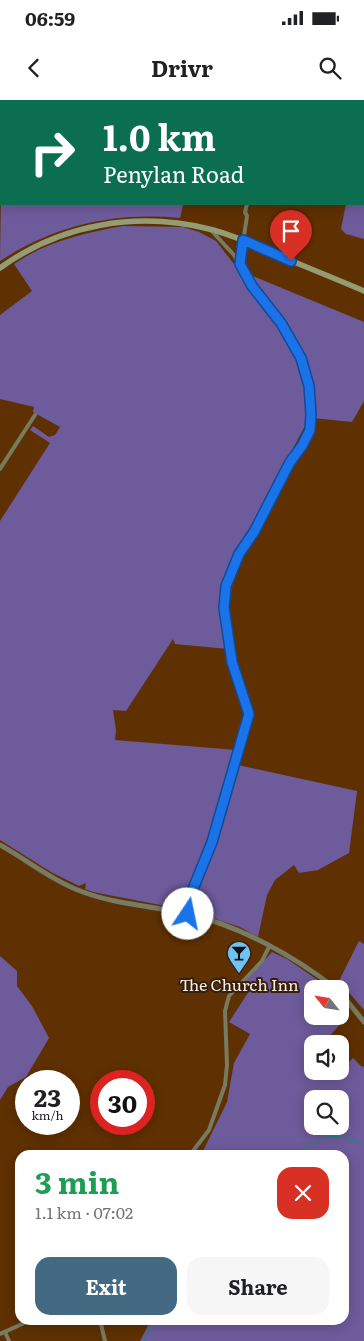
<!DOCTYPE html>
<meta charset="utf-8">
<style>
:root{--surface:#fff;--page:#f6f6f6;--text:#202124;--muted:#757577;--accent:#446982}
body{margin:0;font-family:Literata,serif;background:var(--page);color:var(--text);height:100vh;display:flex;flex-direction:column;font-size:19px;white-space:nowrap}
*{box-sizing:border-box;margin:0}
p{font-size:16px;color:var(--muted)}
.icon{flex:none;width:28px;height:28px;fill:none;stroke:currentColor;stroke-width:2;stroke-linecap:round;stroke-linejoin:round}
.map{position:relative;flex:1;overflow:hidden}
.details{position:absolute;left:15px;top:1050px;width:334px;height:175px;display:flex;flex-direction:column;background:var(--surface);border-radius:15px;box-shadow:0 2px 12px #0003}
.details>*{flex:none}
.top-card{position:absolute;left:0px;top:0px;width:365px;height:105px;box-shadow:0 2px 12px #0003;background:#0b6e4f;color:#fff;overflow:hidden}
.needle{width:32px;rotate:300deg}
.fabs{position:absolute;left:304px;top:880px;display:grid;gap:10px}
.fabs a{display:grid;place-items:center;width:45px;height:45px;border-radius:10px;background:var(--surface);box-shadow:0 2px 12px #0003;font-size:25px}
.speed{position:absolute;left:15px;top:970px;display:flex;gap:10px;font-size:25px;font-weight:700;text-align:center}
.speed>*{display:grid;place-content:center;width:65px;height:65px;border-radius:50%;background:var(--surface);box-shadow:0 2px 12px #0003;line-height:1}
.speed small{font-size:12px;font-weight:400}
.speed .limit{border:8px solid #d22;background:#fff;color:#111}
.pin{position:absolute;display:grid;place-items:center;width:42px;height:42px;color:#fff;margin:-51px -21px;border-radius:50% 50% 50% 0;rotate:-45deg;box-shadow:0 0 5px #0007}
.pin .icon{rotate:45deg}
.me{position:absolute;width:55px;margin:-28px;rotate:11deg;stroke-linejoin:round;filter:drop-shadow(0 0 4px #0008)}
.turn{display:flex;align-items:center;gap:18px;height:105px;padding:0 20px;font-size:22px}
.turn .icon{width:65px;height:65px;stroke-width:2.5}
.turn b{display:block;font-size:35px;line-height:42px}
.round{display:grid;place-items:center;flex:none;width:52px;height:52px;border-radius:15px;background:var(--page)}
.headline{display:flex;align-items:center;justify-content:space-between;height:85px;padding:0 20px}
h1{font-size:30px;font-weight:700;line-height:38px;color:#1e9e55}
.button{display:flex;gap:10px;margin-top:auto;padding:10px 20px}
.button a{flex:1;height:58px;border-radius:15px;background:var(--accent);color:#fff;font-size:20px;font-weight:700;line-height:58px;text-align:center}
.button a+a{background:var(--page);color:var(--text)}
.status{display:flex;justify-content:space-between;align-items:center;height:35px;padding:0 25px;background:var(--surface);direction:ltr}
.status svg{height:14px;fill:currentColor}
header{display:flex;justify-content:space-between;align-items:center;height:65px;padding:0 20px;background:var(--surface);font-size:22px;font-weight:700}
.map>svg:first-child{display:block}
</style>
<div class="status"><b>06:59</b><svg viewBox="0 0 49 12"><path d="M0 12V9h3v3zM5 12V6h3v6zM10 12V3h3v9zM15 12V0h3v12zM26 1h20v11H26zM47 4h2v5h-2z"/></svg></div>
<header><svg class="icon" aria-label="back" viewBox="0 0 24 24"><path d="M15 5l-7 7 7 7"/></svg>Drivr<svg class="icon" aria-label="search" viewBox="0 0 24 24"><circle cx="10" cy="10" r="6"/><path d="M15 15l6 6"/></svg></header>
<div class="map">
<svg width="364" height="1241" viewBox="0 0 364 1241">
<rect width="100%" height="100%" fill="#5f3002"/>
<g fill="#6e5b9b" fill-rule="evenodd">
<polygon points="0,0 168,0 174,1 1,1 0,85"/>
<polygon points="364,88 364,139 346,134 341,129 346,104 364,104"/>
<path d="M1 94V104H183L180 118C115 112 55 125 0 161Z"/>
<path d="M123 126 183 127 199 132 216 141 272 213 299 258 306 287 308 320 250 430 233 455 224 482 221 503 222 525 228 549 175 544 173 539 126 611 113 610 116 630 115 640 236 650 210 740 184 805 181 809 93 792 85 789 86 783 79 786 51 772 0 740V421L50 343 30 330 33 326 49 337 55 335 60 327 33 312 34 307 0 299V215L32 191 14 164C48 141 84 133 123 126Z"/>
<path d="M248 174 364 222V301L352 322 313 318C311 251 285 225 248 174Z"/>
<polygon points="238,665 357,691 349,753 318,770 299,773 294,765 275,780 267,795 258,837 240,827 200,814 194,808 192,801 215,741"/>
<polygon points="359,841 364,844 364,910 339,881"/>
<path d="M272 852 287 859 331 889H312V916H340V896L349 908 347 916 323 944H312V971H340L353 958 362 967 364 966V1241H140L151 1220H344V1055H201L227 1002 234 963 250 934 229 922 253 885 246 881ZM312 999H340V1026H312Z"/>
<polygon points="0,856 17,871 17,886 32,906 49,938 26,977 8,987 0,1000"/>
</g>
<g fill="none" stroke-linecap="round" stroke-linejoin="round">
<g stroke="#138d78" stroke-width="1">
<path d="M299 1055C323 1032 334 1032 364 1044"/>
<polyline points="144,1241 154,1220"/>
</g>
<g stroke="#767b61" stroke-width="4">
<polyline points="181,0 184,1"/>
<polyline points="137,1 142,0"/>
<polyline points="0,14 1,14"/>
<polyline points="240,163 247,116 245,112 247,104"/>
<polyline points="0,369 35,315"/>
<polyline points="188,814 191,794 212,741 249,614 231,562 224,508 226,486 239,453 254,432 290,362 302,346 310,330 311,314 309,286 301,258 281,223 252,186 234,155 210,129"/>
<polyline points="190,1055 209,1030 225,985 227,965 225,911 229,896 262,861 269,847"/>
<polyline points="100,1220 105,1241"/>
<polyline points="5,1232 9,1241"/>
<polyline points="0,1234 31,1220"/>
</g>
<g stroke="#767b61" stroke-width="5">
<path d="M0 745C27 760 53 781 83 792 118 805 155 806 191 815 240 826 296 857 336 889"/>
<polyline points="340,892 364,922"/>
</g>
<path stroke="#949c73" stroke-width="5.5" d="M0 168C61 124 137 111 209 129 231 134 252 144 273 153 303 166 334 178 364 191"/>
<polyline stroke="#acb680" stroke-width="6" points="0,90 1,89"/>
</g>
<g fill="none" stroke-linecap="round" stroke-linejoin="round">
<g stroke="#114b97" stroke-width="12">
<polyline id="route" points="188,814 191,794 212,742 249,614 232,562 224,508 226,486 239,454 254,432 290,362 302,346 310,330 311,314 309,286 301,258 281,223 252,186 240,164 243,140 291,161"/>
</g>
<use href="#route" stroke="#1a73e8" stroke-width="9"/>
</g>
<defs>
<g id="bar-pin" transform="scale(1.25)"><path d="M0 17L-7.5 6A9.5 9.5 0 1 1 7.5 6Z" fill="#6fc2f4" stroke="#351f0f"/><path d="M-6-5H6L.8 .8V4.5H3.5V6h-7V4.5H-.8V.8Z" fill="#111"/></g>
</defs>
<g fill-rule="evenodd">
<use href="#bar-pin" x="239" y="853"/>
</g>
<g text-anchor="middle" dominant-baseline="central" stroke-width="4" stroke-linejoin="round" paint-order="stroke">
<g font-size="16" fill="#ffede0" stroke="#351f0f">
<text x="239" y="884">The Church Inn</text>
</g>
</g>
</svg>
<div class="fabs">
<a><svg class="needle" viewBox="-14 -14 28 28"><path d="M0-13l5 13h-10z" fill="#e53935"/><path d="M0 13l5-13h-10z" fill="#757577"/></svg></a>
<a><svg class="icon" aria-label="sound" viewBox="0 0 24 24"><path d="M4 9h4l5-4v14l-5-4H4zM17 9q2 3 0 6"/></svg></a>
<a><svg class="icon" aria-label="search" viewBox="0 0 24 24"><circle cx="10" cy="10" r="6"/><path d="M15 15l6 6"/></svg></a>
</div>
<div class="speed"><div>23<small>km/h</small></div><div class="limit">30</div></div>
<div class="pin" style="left:291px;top:161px;background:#d93025"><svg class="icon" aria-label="arrive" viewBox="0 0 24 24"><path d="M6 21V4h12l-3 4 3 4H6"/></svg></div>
<svg class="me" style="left:188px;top:814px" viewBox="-20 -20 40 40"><circle r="19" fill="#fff"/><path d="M0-13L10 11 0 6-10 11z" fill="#1a73e8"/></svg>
<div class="top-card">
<div class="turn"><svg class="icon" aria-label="right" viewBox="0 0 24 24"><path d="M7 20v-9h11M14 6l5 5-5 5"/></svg><div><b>1.0 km</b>Penylan Road</div></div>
</div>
<section class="details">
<div class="headline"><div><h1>3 min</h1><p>1.1 km · 07:02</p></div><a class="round" style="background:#d93025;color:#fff"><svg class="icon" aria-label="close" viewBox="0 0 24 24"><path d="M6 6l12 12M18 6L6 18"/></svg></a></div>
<div class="button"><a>Exit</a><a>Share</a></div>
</section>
</div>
